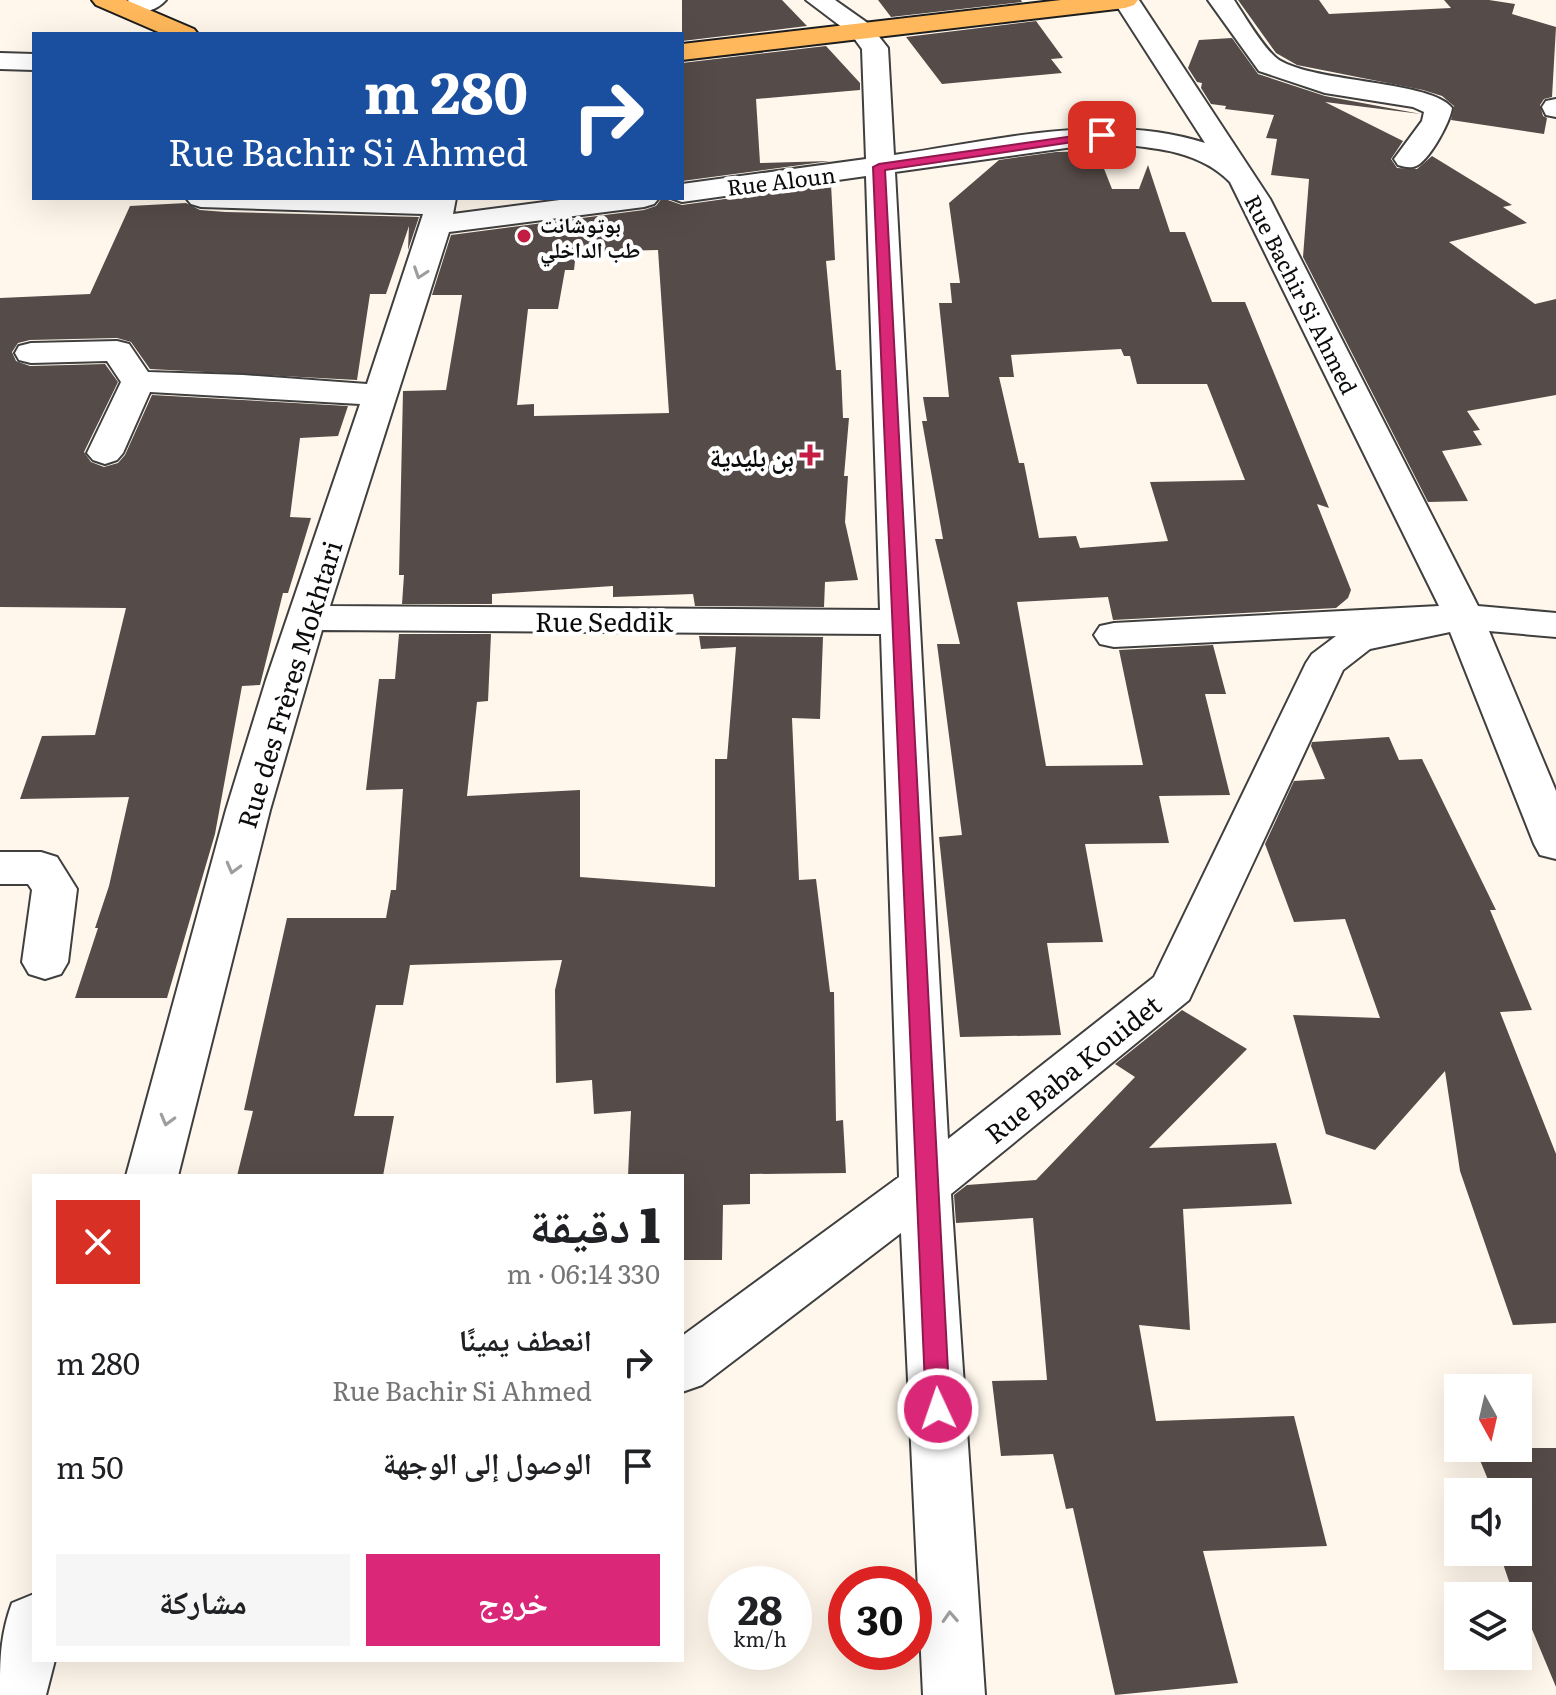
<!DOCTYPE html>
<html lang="ar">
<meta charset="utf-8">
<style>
:root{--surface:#fff;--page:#f6f6f6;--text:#202124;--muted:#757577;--accent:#db2777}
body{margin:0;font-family:Literata,"Noto Naskh Arabic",serif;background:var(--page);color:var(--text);direction:rtl;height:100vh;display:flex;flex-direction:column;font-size:30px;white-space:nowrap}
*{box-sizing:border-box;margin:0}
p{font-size:26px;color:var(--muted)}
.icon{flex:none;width:44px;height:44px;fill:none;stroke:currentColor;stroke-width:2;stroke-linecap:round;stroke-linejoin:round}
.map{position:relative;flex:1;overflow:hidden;direction:ltr}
.panel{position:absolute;left:32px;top:1174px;width:652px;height:488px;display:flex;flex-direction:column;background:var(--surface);border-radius:0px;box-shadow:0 8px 32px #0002;direction:rtl}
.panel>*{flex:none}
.guide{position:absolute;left:32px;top:32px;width:652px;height:168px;border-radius:0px;box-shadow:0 8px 32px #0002;direction:rtl;background:#1a4fa0;color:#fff;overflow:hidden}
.needle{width:52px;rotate:172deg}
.buttons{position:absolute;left:1444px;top:1374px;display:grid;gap:16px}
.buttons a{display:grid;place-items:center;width:88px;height:88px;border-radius:0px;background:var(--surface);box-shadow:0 8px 32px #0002;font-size:40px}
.speed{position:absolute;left:708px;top:1566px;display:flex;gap:16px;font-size:40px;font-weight:700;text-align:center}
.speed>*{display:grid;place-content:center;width:104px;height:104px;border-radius:50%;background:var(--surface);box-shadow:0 8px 32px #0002;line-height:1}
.speed small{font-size:20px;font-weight:400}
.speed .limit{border:12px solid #d22;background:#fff;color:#111}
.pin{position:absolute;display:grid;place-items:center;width:68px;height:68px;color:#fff;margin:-34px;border-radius:16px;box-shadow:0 4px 12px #0006}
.me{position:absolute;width:88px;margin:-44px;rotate:357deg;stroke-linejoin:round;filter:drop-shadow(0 0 6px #0008)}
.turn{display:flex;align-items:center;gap:28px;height:168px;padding:0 24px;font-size:36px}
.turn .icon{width:104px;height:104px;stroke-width:2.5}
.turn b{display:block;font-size:56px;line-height:68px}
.round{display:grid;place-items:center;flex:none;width:84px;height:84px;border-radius:0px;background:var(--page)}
.summary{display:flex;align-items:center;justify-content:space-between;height:136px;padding:0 24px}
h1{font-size:48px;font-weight:800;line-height:60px}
.button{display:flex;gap:16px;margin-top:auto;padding:16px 24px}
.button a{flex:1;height:92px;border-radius:0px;background:var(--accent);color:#fff;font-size:32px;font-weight:800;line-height:92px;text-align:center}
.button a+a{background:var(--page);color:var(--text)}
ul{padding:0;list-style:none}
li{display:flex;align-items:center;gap:24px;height:104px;padding:0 24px}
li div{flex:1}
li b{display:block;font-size:30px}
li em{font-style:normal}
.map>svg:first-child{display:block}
</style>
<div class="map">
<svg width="1556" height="1695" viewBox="0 0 1556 1695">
<rect width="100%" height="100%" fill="#fff7eb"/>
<g fill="#554b48" fill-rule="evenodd">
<polygon points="682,0 782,0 807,26 682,41"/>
<polygon points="878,0 1021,0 1022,2 891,17"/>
<polygon points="1238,0 1319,0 1329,14 1451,8 1444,0 1489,0 1515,4 1512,14 1556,27 1552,97 1544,99 1540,105 1543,116 1547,118 1544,134 1451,120 1454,106 1442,96 1423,90 1297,65 1276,53"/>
<polygon points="1036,21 1063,58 1051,59 1062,73 942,84 906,37"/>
<polygon points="1232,38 1258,74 1325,96 1421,114 1325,102 1403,141 1391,159 1397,168 1417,169 1432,156 1512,205 1503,207 1527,223 1449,242 1535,304 1556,299 1556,395 1467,411 1480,430 1473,431 1482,445 1442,451 1468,501 1428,502 1303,257 1309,179 1271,175 1277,139 1266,138 1274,115 1225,109 1226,106 1211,104 1201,88 1202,83 1197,82 1188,68 1199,40"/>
<polygon points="826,46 860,83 860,90 756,99 760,163 830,161 682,181 682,63"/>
<path d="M1097 151 1112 189H1139L1148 165 1170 232H1185L1212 302H1245L1329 508 1317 504 1351 590 1348 598 1336 608 1113 620 1108 597 1017 602 1046 766 1143 765 1119 650 1213 645 1226 694H1205L1230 795 1159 796 1169 843 1085 844 1103 942 1047 943 1061 1035 960 1037 939 837 962 835 937 644H960L935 539H943L922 421H927L923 397H949L939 303H952L950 283H960L949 203 999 160 1056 152ZM1121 349 1124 356H1130L1137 384H1207L1245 480 1150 482 1168 541 1080 548 1076 536 1039 538 1024 463H1019L999 377H1014L1011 355Z"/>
<path d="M831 184 835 260 826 261 836 370H841L843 418H849L844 476H848L845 522 858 580 825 582 824 607 695 606 693 594 613 597V586L492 594V604H402L404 575H399L403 391 446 390 462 295H432L451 235 644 210 656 206 662 198 682 205ZM658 250 669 413 534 416V404L517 405 528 309H558L565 270H574L576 252Z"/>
<polygon points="186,203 200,210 225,212 419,217 408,250 409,226 386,294 370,294 357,380 150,369 131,342 117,338 30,340 18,343 12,352 16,361 30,366 105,364 118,382 84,452 91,462 104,467 118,463 125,455 152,395 348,406 338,436 300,438 290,517 311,518 288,593 283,593 260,685 242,686 215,834 167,998 75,998 98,928 95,928 109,886 129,797 20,799 42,736 95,735 126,608 0,607 0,298 90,294 130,206"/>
<polygon points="399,634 491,634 488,701 477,702 467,796 580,790 580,877 715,887 715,759 727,759 736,647 701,649 699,636 823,637 820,719 792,718 799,880 816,879 830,992 834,992 836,1121 843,1120 846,1173 750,1174 750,1204 723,1205 722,1260 682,1260 682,1176 628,1176 631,1111 594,1114 592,1080 556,1083 555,990 562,960 410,965 403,1005 376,1005 354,1116 394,1116 383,1176 237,1176 253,1111 244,1110 287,918 386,918 391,890 396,890 403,789 366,790 379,679 395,679"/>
<polygon points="1389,737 1399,760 1422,759 1496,910 1490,910 1532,1010 1500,1012 1556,1154 1556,1323 1513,1325 1460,1171 1445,1071 1375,1150 1326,1134 1293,1015 1380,1018 1345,919 1294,922 1265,844 1294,781 1325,779 1311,746 1312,742"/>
<polygon points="1182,1010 1247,1049 1149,1148 1276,1143 1292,1204 1183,1209 1190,1330 1139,1325 1156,1421 1294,1416 1327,1546 1203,1551 1238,1683 1115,1695 1073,1508 1066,1509 1053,1454 1001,1456 992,1381 1047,1380 1033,1218 956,1223 954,1195 967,1185 1036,1180 1135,1077 1115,1064"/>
<polygon points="1475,1448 1556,1448 1556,1687 1518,1596 1514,1596 1499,1552 1518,1552 1518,1492 1478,1492 1477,1488 1491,1487"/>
</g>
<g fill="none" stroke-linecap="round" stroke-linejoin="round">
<g stroke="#3f3f3f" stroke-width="4">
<g id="minor">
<path d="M129 0H166C157 11 135 17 121 13L117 8Z"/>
<path d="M806 0H835L869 24 888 48 894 155C995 141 1106 111 1205 143L1113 0H1139L1270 199 1478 606 1556 613V637L1489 631 1556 791V859L1540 855 1534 844 1450 632 1370 649 1343 670 1189 1000 951 1194 985 1695H923L901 1233 702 1385 682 1392V1336L899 1177 881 634 322 630 270 810 178 1176H126L226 810 266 680 360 404 150 392 123 453 117 460 105 464 93 460 87 453 121 382 107 361 31 363 19 360 15 353 19 346 31 343 117 341 129 344 148 372 243 375 367 384 423 214 201 207 191 204 186 198H456L453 214 575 198H659L654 204 644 207 449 232 330 606 880 610 866 176 682 202 671 198H682V184L866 159 862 49 851 34ZM1102 143C1146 147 1197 148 1230 182L1439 606 1114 623 1100 626 1094 635 1100 644 1114 647 1336 636 1312 654 1306 663 1154 977 948 1139 895 172Z"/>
<path d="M1208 0H1234C1244 15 1265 51 1279 60 1316 83 1433 81 1452 108 1450 122 1431 157 1418 165 1412 169 1404 167 1398 165L1394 159 1422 121 1424 112 1413 107 1325 93 1259 71Z"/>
<polygon points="0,53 34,54 34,70 0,69"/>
<polygon points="1556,99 1556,117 1546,115 1542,107 1546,101"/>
<polygon points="0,852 41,852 57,857 77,889 68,962 61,974 45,979 29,974 22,962 32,890 28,884 0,884"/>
<path d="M34 1594V1660H55L46 1695H0C0 1660 0 1636 12 1603Z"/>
</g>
</g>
<g stroke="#1d1d1d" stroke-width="4">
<g id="major">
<polygon points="92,0 126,0 194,29 198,34 163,34 96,5"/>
<polygon points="1061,0 1138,0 1134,5 1125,8 682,60 682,44"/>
</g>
</g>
<use href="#minor" fill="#fff" fill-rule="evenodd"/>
<use href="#major" fill="#ffb85b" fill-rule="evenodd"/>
</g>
<defs><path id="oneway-chevron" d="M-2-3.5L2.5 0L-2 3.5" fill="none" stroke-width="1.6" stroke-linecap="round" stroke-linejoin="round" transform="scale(2)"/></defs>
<g stroke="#9e9e9e">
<use href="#oneway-chevron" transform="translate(420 273) rotate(109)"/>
<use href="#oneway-chevron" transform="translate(233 868) rotate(105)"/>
<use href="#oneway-chevron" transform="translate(167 1120) rotate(105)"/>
<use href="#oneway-chevron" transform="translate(950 1617) rotate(-93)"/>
</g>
<polygon fill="#db2777" stroke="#8e194d" stroke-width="2" points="1102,132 1107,135 1106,137 885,170 950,1409 946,1416 938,1419 930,1416 926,1409 873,167 879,164"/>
<g fill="#c41d44" stroke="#fff" stroke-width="3">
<circle cx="524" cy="236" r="8"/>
<path d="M806 443h8v8h8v8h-8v8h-8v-8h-8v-8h8z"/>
</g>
<g text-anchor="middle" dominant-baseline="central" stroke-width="8" stroke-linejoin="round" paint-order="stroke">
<g font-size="22" fill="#0c0c0c" stroke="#fff">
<text transform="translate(781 180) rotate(-7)">Rue Aloun</text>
<text transform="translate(1302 294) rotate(63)">Rue Bachir Si Ahmed</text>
</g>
<g font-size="22" font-weight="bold" fill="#0c0c0c" stroke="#fff" text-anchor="start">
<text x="540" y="223">بوتوشانت<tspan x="540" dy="25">طب الداخلي</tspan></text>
</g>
<g font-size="26" font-weight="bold" fill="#0c0c0c" stroke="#fff" text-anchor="end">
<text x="794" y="455">بن بليدية</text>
</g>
<g font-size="26" fill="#0c0c0c" stroke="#fff">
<text x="604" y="620">Rue Seddik</text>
<text transform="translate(288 684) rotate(-73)">Rue des Frères Mokhtari</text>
<text transform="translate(1072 1068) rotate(-39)">Rue Baba Kouidet</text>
</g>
</g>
</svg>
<div class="buttons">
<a><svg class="needle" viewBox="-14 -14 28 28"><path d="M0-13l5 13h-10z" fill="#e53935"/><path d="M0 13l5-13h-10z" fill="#757577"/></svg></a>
<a><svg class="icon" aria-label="sound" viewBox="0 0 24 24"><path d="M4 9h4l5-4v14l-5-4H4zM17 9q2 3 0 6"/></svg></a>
<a><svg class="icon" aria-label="layers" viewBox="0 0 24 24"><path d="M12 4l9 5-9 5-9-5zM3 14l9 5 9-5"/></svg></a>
</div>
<div class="speed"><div>28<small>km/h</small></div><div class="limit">30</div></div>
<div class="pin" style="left:1102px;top:135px;background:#d93025"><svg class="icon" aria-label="arrive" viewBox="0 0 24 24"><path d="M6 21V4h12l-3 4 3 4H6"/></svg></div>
<svg class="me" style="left:938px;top:1409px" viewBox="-20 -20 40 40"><circle r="17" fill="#db2777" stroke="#fff" stroke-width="3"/><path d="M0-11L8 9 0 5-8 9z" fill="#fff"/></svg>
<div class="guide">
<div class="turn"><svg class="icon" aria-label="right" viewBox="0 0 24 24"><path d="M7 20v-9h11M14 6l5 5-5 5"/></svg><div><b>280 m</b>Rue Bachir Si Ahmed</div></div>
</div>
<section class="panel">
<div class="summary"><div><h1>1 دقيقة</h1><p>330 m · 06:14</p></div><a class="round" style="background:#d93025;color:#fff"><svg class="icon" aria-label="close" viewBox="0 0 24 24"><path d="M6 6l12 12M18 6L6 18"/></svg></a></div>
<ul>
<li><svg class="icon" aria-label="right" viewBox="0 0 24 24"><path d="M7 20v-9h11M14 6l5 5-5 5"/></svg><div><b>انعطف يمينًا</b><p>Rue Bachir Si Ahmed</p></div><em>280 m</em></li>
<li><svg class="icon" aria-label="arrive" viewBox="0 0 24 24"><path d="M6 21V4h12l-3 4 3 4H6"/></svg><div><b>الوصول إلى الوجهة</b></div><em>50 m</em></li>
</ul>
<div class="button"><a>خروج</a><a>مشاركة</a></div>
</section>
</div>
